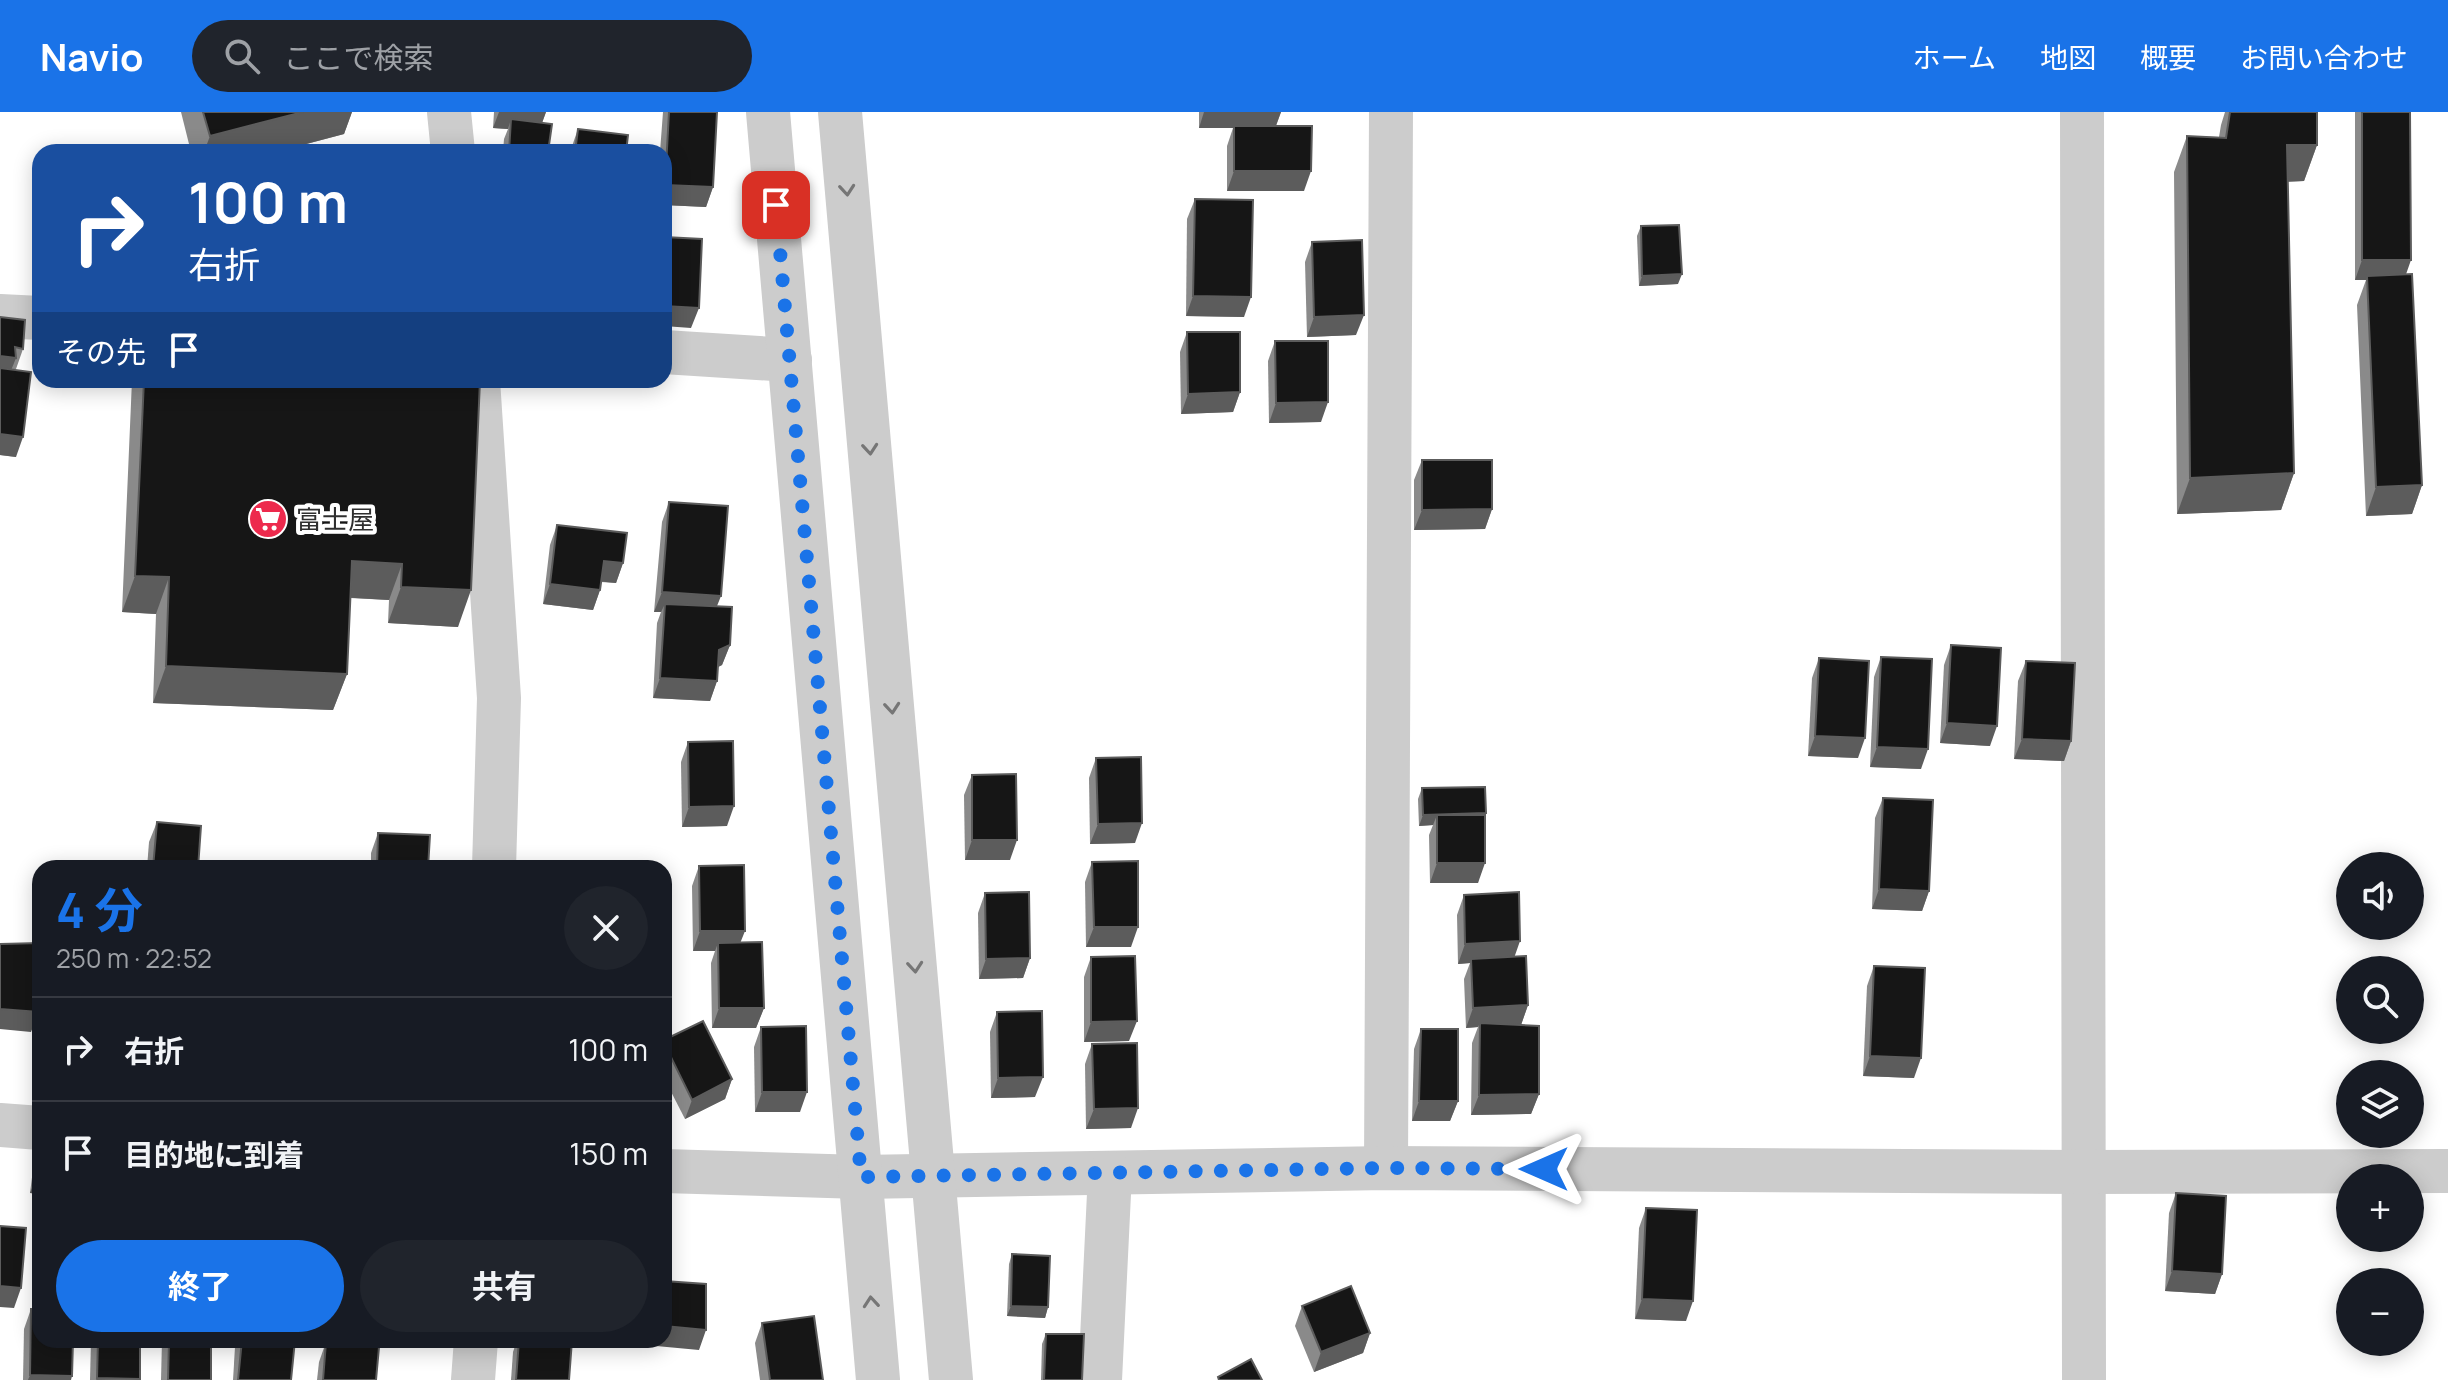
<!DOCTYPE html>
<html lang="ja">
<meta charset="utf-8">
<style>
:root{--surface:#171b24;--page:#20242c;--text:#f1f3f6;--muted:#9ea1a6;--line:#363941;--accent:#1a73e8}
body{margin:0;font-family:Manrope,"Noto Sans JP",sans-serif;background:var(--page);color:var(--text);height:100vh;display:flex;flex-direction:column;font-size:30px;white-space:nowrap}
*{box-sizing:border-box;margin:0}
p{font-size:26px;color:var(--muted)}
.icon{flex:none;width:44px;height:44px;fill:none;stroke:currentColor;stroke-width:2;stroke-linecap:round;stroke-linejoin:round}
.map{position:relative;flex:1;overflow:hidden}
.panel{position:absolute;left:32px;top:748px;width:640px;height:488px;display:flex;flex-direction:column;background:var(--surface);border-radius:24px;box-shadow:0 4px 20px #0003}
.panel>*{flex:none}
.guide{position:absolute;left:32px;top:32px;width:640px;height:244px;border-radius:24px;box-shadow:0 4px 20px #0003;background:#1a4fa0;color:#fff;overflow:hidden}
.fabs{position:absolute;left:2336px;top:740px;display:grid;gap:16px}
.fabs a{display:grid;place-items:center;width:88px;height:88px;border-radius:50%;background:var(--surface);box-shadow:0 4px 20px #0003;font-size:40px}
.pin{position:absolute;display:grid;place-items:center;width:68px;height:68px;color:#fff;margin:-34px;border-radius:16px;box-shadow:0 4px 12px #0006}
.me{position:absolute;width:88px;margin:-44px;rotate:270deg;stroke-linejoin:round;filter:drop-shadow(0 0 6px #0008)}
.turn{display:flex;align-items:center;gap:28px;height:168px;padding:0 24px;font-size:36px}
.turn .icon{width:104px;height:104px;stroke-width:2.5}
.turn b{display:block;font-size:56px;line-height:68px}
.then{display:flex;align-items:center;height:76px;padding:0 24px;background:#0003;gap:16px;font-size:30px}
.round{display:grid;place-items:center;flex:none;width:84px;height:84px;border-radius:42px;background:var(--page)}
.head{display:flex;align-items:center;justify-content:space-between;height:136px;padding:0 24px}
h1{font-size:48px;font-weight:700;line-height:60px;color:var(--accent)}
.primary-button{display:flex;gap:16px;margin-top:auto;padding:16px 24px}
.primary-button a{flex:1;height:92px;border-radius:48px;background:var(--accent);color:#fff;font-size:32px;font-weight:700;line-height:92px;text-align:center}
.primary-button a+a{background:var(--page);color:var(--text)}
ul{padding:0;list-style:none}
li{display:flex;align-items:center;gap:24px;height:104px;padding:0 24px;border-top:2px solid var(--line)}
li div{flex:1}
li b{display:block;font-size:30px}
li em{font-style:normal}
header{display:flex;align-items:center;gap:48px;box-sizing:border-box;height:112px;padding:0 40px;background:var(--accent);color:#fff}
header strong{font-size:38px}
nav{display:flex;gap:44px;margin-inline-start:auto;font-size:28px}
.search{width:560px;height:72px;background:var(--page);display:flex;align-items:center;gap:20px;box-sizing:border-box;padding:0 28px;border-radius:44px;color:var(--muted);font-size:30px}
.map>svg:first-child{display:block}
</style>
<header>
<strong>Navio</strong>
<div class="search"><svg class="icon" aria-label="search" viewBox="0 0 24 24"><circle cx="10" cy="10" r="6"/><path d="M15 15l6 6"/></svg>ここで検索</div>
<nav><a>ホーム</a><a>地図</a><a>概要</a><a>お問い合わせ</a></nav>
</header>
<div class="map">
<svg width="2448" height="1268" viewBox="0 0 2448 1268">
<rect width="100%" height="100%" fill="#fff"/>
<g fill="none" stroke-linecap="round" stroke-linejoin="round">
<g stroke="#ccc" stroke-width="44">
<polyline points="449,0 453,40"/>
<polyline points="2082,0 2084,1268"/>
<polyline points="0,204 40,206"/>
<polyline points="664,240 790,248"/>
<polyline points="478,268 499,586 494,756"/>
<polyline points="0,1013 40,1016"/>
<polyline points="1386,1056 1391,0"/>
<polyline points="664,1059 861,1065 1386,1056 2082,1060 2448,1059"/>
<polyline points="473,1268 476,1228"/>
<polyline points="1100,1268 1110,1061"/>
</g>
<g stroke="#ccc" stroke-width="44">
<polyline points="768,0 878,1268"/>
<polyline points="840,0 951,1268"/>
</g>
</g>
<g fill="#8a8a8a">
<polygon points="181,0 352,0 344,22 276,40 191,40"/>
<polygon points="494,0 546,0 542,11 548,40 503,40 504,27 508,17 493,16"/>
<polygon points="663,0 717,0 713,75 706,95 664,93 664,40 660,40"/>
<polygon points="1199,0 1281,0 1276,14 1304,79 1227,79 1227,34 1233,16 1199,16"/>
<polygon points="2225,0 2317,0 2317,33 2304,69 2288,70 2294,361 2281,398 2177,402 2174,60 2187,24 2219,25 2221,13"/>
<polygon points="2355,0 2410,0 2405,163 2422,373 2412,402 2366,404 2357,193 2366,168 2355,168"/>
<polygon points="578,17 626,40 570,40"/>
<polygon points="1195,87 1244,205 1186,204 1187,107"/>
<polygon points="1641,114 1678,172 1639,174 1637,124"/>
<polygon points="1312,130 1356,223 1307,225 1305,150"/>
<polygon points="0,205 23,237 16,257 11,257 16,345 0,343"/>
<polygon points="1187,220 1240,280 1233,300 1181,302 1180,240"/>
<polygon points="1275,229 1321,310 1269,311 1268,249"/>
<polygon points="132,268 480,268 458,515 388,511 389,488 350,486 347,562 333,598 153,591 156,502 122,500"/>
<polygon points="1422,348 1492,397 1485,417 1414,418 1414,368"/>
<polygon points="669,390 717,494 730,533 722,553 718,555 717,569 710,589 653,586 657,511 661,500 654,500 662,410"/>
<polygon points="557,413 623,451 616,471 601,470 600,478 593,498 543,492 550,433"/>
<polygon points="1951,533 1990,634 1940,631 1944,553"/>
<polygon points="1881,545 1921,657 1870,655 1874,565"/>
<polygon points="1819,546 1858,646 1808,644 1812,566"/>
<polygon points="2026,549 2071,629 2064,649 2014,647 2018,569"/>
<polygon points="688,630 727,714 682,715 681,650"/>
<polygon points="1096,646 1135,731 1090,732 1089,666"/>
<polygon points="972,663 1010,748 965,748 964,683"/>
<polygon points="1422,676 1485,703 1478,771 1430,771 1429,723 1433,713 1419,714 1418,687"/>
<polygon points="1883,686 1929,779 1922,799 1872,797 1875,706"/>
<polygon points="157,710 198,756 147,756 149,730"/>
<polygon points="378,721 428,756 371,756 371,741"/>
<polygon points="1092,750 1131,835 1086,835 1085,770"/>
<polygon points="699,754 740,830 764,896 756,916 712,916 711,851 715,839 693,839 692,774"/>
<polygon points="985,781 1030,846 1023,866 979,867 978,801"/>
<polygon points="1464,783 1515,845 1528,893 1521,913 1539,982 1531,1002 1471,1003 1472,931 1478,915 1466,916 1464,867 1470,851 1458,852 1457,803"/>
<polygon points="1091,845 1129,929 1084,930 1084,865"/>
<polygon points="1874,854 1914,966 1863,964 1867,874"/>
<polygon points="997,900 1035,985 991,986 990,920"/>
<polygon points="761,915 800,1000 755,1000 754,935"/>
<polygon points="1421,917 1458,989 1450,1009 1412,1009 1414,937"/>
<polygon points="664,928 732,967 725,987 685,1007 664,966"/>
<polygon points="1092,932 1131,1016 1086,1017 1085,952"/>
<polygon points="39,1031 40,1031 40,1138 33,1138 36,1090 39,1082 30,1081 35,1042"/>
<polygon points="2176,1081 2222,1162 2215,1182 2165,1179 2169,1101"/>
<polygon points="1646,1096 1686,1209 1635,1207 1639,1116"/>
<polygon points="1012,1142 1048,1195 1045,1206 1007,1204 1009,1152"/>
<polygon points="1302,1194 1370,1221 1363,1241 1314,1260 1295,1214"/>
<polygon points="31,1197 71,1268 23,1268 24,1217"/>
<polygon points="762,1211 823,1268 760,1268 755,1231"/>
<polygon points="1046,1222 1082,1268 1041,1268 1042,1232"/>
<polygon points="91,1228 140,1228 139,1268 90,1268"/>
<polygon points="162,1228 211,1228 211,1268 161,1268"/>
<polygon points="238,1228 295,1228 291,1268 233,1268 235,1235"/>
<polygon points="517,1228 572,1228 569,1268 511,1268 513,1240"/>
<polygon points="326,1230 376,1268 317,1268 319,1250"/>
</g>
<g fill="#5c5c5c">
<polygon points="303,0 352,0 344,22 276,40 204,40 210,24"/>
<polygon points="499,0 546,0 539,19 511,7 508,17 493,16"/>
<polygon points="1204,0 1281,0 1275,16 1199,16"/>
<polygon points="2287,33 2317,33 2304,69 2274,70"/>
<polygon points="1234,59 1311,59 1304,79 1227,79"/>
<polygon points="665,73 713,75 706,95 664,93"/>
<polygon points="2362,148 2411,148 2404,168 2367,164 2366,168 2355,168"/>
<polygon points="1682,162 1678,172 1639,174 1642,164"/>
<polygon points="1193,184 1251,185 1244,205 1186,204"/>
<polygon points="664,194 699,196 691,216 664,214"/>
<polygon points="1364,203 1356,223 1307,225 1314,205"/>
<polygon points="0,244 16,246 8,266 0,265"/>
<polygon points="1240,280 1233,300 1181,302 1188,282"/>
<polygon points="1328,290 1321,310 1269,311 1276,291"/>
<polygon points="0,322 23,325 16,345 0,343"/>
<polygon points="2294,361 2281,398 2177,402 2190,366"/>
<polygon points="2422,373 2412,402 2366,404 2376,375"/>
<polygon points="1492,397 1485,417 1414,418 1422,398"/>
<polygon points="352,449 402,452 389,488 338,485"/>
<polygon points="604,449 623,451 616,471 596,469"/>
<polygon points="135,464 169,465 156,502 122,500"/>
<polygon points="550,472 600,478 593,498 543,492"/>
<polygon points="401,475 471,478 458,515 388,511"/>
<polygon points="662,480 721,484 713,504 665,492 661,500 654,500"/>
<polygon points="730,533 722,553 712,558 719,538"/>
<polygon points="166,554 347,562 333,598 153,591"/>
<polygon points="660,566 717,569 710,589 653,586"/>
<polygon points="1947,611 1997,614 1990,634 1940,631"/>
<polygon points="1815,624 1865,626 1858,646 1808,644"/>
<polygon points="2022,627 2071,629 2064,649 2014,647"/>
<polygon points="1877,635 1928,637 1921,657 1870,655"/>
<polygon points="734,694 727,714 682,715 689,695"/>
<polygon points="1486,701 1482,711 1437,703 1433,713 1419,714 1423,703"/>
<polygon points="1142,711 1135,731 1090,732 1098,712"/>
<polygon points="972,728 1017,728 1010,748 965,748"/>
<polygon points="1437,751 1485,751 1478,771 1430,771"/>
<polygon points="1879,777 1929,779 1922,799 1872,797"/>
<polygon points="1094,815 1138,815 1131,835 1086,835"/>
<polygon points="700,819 745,819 737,839 718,831 715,839 693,839"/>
<polygon points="1520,829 1513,849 1471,847 1470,851 1458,852 1465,832"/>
<polygon points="1030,846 1023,866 979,867 986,847"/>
<polygon points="1528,893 1521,913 1480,911 1478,915 1466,916 1473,896"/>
<polygon points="719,896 764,896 756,916 712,916"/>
<polygon points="0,897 39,900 31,920 0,917"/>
<polygon points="1137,909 1129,929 1084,930 1091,910"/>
<polygon points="1870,944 1921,946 1914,966 1863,964"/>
<polygon points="1043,965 1035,985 991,986 998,966"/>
<polygon points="732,967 725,987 685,1007 692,988"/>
<polygon points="762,980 807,980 800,1000 755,1000"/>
<polygon points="1539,982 1531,1002 1471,1003 1479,983"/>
<polygon points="1419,989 1458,989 1450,1009 1412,1009"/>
<polygon points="1138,996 1131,1016 1086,1017 1094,997"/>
<polygon points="34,1071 40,1072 39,1082 30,1081"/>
<polygon points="40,1119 40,1138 33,1138"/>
<polygon points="2172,1159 2222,1162 2215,1182 2165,1179"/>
<polygon points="0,1174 21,1176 14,1196 0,1195"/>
<polygon points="1642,1187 1693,1189 1686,1209 1635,1207"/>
<polygon points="1011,1194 1048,1195 1045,1206 1007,1204"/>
<polygon points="664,1214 706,1218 699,1238 592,1228 664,1228"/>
<polygon points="1370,1221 1363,1241 1314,1260 1321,1240"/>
<polygon points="30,1263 72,1264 71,1268 28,1268"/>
<polygon points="97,1266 140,1267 96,1268"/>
</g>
<g fill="#161616" stroke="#5c5c5c" stroke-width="2">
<polygon points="203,0 303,0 210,24"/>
<polygon points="669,0 717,0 713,75 665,73"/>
<polygon points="2230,0 2317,0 2317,33 2287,33 2294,361 2190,366 2187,24 2226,26"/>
<polygon points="2362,0 2410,0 2411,148 2362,148"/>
<polygon points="511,7 552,12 548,40 509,40"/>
<polygon points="1234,14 1312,14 1311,59 1234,59"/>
<polygon points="578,17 628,23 626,40 575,40"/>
<polygon points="1195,87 1253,88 1251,185 1193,184"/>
<polygon points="1679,113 1682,162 1642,164 1641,114"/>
<polygon points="664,125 702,127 699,196 664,194"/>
<polygon points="1362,128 1364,203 1314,205 1312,130"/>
<polygon points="2412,162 2422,373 2376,375 2367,164"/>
<polygon points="0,205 25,208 23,237 15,235 16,246 0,244"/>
<polygon points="1187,220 1240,220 1240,280 1188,282"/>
<polygon points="1275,229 1328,229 1328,290 1276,291"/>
<polygon points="0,256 31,260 23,325 0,322"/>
<polygon points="144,268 480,268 471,478 401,475 402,452 352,449 347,562 166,554 169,465 135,464"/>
<polygon points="1422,348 1492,348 1492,397 1422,398"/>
<polygon points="669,390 728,394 721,484 662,480"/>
<polygon points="557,413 627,421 623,451 604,449 600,478 550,472"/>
<polygon points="665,492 732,495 730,533 719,538 717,569 660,566"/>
<polygon points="1951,533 2001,536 1997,614 1947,611"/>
<polygon points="1881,545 1932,547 1928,637 1877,635"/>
<polygon points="1819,546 1869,549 1865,626 1815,624"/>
<polygon points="2026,549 2075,551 2071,629 2022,627"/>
<polygon points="733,629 734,694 689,695 688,630"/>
<polygon points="1141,645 1142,711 1098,712 1096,646"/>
<polygon points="1016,662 1017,728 972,728 972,663"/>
<polygon points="1485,675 1486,701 1423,703 1422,676"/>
<polygon points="1883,686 1933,688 1929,779 1879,777"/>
<rect x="1437" y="703" width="48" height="48"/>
<polygon points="157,710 201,714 198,756 153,756"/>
<polygon points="378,721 430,723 428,756 377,756"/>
<polygon points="1138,749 1138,815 1094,815 1092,750"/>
<polygon points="308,753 350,755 308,756"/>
<polygon points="744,753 745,819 700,819 699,754"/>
<polygon points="1029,780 1030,846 986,847 985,781"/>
<polygon points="1519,780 1520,829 1465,832 1464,783"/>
<polygon points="762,830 764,896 719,896 718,831"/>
<polygon points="40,831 39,900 0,897 0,832"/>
<polygon points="1135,844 1137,909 1091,910 1091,845"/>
<polygon points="1526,844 1528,893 1473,896 1471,847"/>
<polygon points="1874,854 1925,856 1921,946 1870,944"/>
<polygon points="1042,899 1043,965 998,966 997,900"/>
<polygon points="703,909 732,967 692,988 664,931 664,928"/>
<polygon points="1480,911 1539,914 1539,982 1479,983"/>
<polygon points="806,914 807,980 762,980 761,915"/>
<polygon points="1421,917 1458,917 1458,989 1419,989"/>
<polygon points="1137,931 1138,996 1094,997 1092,932"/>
<polygon points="39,1031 40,1031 40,1072 34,1071"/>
<polygon points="2176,1081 2226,1084 2222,1162 2172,1159"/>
<polygon points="1646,1096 1697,1098 1693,1189 1642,1187"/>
<polygon points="0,1114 26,1116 21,1176 0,1174"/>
<polygon points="1012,1142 1050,1144 1048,1195 1011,1194"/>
<polygon points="664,1169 706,1172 706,1218 664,1214"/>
<polygon points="1351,1174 1370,1221 1321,1240 1302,1194"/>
<polygon points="31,1197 40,1197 40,1228 73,1228 72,1264 30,1263"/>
<polygon points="814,1204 823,1268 770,1268 762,1211"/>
<polygon points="1046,1222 1084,1222 1082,1268 1044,1268"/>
<polygon points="98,1228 140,1228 140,1267 97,1266"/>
<polygon points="169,1228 211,1228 211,1268 168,1268"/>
<polygon points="242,1228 295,1228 291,1268 238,1268"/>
<polygon points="519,1228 572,1228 569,1268 516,1268"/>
<polygon points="326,1230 379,1235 376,1268 323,1268"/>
<polygon points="1251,1247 1262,1268 1219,1268 1218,1265"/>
</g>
<defs><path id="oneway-chevron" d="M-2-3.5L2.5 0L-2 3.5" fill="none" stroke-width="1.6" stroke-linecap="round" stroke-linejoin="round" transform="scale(2)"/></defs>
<g stroke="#767676">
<use href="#oneway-chevron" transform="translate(847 78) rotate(85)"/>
<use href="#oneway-chevron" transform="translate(870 337) rotate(85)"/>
<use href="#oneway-chevron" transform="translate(892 596) rotate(85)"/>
<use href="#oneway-chevron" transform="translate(915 855) rotate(85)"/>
<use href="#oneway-chevron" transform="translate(871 1190) rotate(-95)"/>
</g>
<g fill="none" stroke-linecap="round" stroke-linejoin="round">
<polyline stroke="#1a73e8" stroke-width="14" stroke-dasharray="0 25.2" points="776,93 861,1065 1386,1056 1544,1057"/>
</g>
<defs>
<g id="supermarket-disc" transform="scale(2)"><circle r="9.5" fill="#ed2a4d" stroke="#fff"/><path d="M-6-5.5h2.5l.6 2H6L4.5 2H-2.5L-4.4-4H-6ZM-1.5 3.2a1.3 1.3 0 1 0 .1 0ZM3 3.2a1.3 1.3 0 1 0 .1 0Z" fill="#fff"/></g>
</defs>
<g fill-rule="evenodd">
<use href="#supermarket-disc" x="268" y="407"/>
</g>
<g text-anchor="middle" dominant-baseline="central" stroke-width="8" stroke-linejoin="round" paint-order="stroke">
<g font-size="26" fill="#2f2f2f" stroke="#fff" text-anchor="start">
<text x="296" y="407">富士屋</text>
</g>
</g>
</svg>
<div class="fabs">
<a><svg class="icon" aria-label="sound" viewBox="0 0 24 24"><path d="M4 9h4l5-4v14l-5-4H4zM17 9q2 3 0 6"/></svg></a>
<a><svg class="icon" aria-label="search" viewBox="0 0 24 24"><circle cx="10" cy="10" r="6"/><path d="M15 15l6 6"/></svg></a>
<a><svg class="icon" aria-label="layers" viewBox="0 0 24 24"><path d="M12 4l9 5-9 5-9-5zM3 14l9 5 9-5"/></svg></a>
<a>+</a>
<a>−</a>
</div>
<div class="pin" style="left:776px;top:93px;background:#d93025"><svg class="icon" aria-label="arrive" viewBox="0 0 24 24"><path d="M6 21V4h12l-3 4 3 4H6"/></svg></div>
<svg class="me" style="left:1544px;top:1057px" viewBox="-20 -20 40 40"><path d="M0-17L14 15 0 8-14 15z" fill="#1a73e8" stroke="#fff" stroke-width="4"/></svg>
<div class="guide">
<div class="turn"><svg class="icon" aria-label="right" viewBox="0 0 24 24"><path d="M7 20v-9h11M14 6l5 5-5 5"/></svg><div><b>100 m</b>右折</div></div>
<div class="then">その先<svg class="icon" aria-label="arrive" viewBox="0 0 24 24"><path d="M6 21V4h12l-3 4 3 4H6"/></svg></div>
</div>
<section class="panel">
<div class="head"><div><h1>4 分</h1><p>250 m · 22:52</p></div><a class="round"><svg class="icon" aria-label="close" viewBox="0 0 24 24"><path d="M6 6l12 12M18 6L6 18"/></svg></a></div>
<ul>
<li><svg class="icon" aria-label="right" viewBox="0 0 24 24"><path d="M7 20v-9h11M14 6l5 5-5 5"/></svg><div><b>右折</b></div><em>100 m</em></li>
<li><svg class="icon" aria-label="arrive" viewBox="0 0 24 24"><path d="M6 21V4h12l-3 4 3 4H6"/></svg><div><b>目的地に到着</b></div><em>150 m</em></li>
</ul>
<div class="primary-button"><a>終了</a><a>共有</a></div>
</section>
</div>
